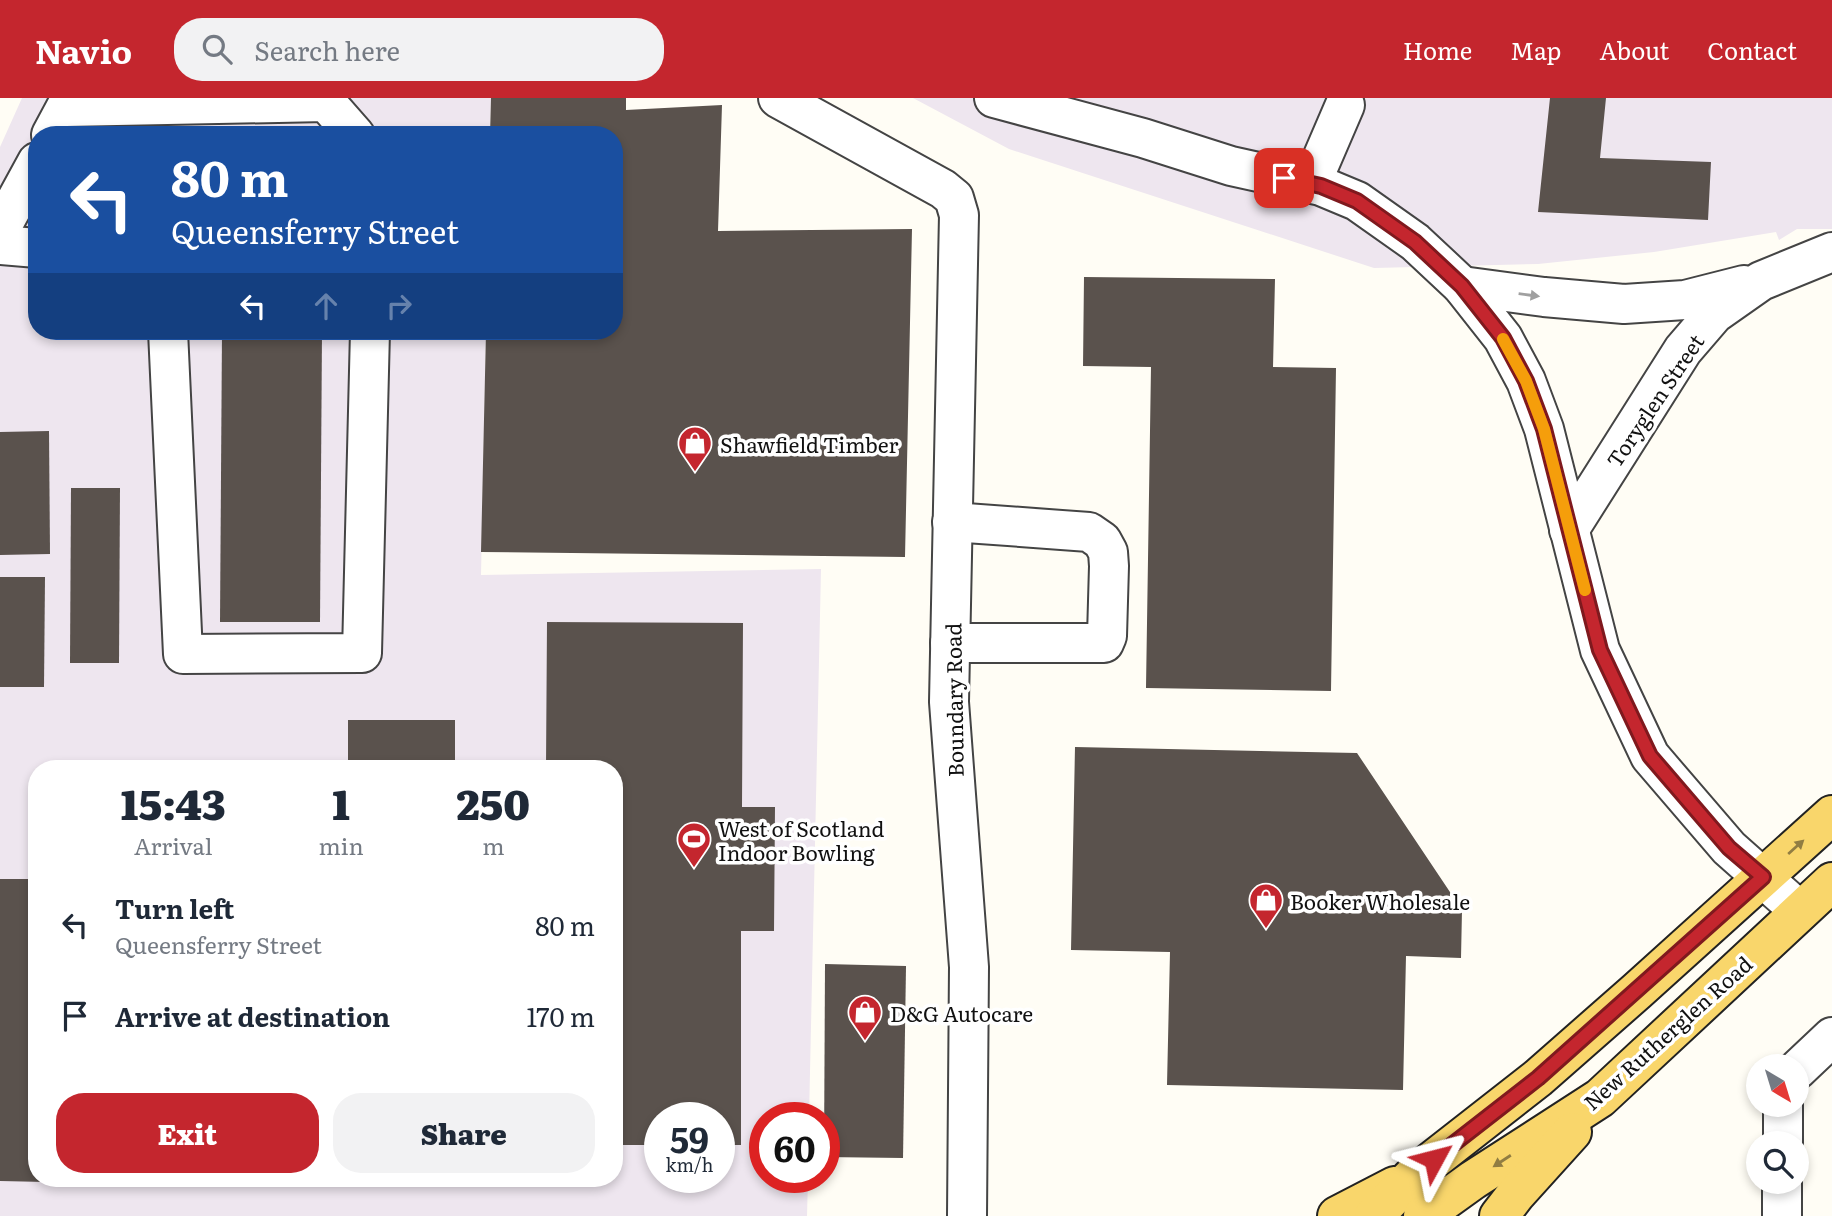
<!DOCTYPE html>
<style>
:root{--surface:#fff;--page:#f2f2f3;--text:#1f2937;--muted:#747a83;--accent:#c4262e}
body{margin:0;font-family:Literata,serif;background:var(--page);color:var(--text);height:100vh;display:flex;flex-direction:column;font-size:26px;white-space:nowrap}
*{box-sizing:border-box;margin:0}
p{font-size:23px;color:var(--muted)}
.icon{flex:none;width:38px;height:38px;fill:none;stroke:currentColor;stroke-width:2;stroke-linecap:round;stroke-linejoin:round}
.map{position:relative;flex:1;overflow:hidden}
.drawer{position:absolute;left:28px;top:662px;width:595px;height:427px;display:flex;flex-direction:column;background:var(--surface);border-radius:28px;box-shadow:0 4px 10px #0003}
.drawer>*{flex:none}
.banner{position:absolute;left:28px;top:28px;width:595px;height:214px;border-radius:28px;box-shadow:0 4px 10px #0003;background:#1a4fa0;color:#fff;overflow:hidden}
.needle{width:46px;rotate:142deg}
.buttons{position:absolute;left:1746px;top:956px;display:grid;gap:14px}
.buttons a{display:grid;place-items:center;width:63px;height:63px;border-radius:50%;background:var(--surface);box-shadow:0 4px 10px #0003;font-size:35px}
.speed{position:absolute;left:644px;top:1004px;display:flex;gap:14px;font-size:35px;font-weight:700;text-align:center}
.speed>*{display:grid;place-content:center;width:91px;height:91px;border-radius:50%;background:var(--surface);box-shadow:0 4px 10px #0003;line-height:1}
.speed small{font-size:18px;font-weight:400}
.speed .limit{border:10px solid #d22;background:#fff;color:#111}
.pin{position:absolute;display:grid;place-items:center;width:60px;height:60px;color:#fff;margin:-30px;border-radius:14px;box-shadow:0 4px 10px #0006}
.me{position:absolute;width:77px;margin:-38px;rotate:52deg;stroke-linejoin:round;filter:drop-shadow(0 0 5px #0008)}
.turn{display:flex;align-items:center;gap:24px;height:147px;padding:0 28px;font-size:32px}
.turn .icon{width:91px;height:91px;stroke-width:2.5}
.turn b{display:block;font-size:49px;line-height:60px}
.lanes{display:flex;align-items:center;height:66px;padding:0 28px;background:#0003;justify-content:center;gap:35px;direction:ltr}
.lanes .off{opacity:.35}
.eta{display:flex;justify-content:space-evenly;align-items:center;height:119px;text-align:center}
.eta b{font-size:42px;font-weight:800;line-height:49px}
.cta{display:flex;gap:14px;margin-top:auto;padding:14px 28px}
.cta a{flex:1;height:80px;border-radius:28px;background:var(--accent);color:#fff;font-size:28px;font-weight:800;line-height:80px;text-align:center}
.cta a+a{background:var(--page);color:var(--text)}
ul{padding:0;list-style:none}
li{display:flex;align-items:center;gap:21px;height:91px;padding:0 28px}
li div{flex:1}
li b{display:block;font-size:26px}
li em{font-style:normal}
header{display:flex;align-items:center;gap:42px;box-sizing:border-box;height:98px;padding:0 35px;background:var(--accent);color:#fff}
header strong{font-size:33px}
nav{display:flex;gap:38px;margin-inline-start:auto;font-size:24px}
.search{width:490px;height:63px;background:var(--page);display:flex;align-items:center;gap:18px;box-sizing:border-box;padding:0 24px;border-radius:28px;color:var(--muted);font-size:26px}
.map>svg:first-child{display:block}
</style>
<header>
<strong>Navio</strong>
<div class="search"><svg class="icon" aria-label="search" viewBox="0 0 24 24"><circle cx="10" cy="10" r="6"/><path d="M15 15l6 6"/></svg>Search here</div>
<nav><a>Home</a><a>Map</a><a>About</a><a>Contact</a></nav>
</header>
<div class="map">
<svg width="1832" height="1118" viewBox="0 0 1832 1118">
<rect width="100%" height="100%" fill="#fffdf5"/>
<g fill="#eee6ef" fill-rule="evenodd">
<path d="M22 0H491L490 37H37V233H486L481 477 821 471 809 1020H765V1080H808L807 1118H0V49ZM37 670H614V1080H37ZM660 1020H719V1080H660Z"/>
<polygon points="913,0 1832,0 1832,131 1797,131 1779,142 1776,134 1654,154 1538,166 1374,170 1009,51"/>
</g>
<g fill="#5a524d">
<polygon points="491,0 626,0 626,12 722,7 718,133 912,131 905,459 481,454 486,233 614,233 614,37 490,37"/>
<polygon points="1550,0 1606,0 1600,60 1711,64 1708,122 1538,114"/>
<polygon points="1084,179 1275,181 1273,269 1336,270 1331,593 1146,590 1151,269 1083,268"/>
<polygon points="222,233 322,233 320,524 220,524"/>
<polygon points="49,333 50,456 0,457 0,334"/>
<polygon points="71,390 120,390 119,565 70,565"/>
<polygon points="0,479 45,479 44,589 0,589"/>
<polygon points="547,524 743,525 742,709 775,709 774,833 741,833 741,1047 719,1047 719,1020 660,1020 660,1047 614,1047 614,670 546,670"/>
<rect x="348" y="622" width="107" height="48"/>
<polygon points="1075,649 1357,655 1462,812 1461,860 1406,858 1403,992 1167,987 1170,854 1071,852"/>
<polygon points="0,781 37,781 37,1080 46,1080 46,1084 0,1083"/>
<polygon points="825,866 906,868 903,1060 824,1059"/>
</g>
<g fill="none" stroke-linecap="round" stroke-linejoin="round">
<g stroke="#444" stroke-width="42">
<g id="minor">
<polyline points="778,0 943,91 954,100 959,117 949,604 969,869 967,1118"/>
<polyline points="994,0 1143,40 1231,68 1321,88 1357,103 1415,144 1462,188 1503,240 1526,283 1544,331 1600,552 1650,658 1729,750 1800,813"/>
<polyline points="51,37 66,9 326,4 355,37"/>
<polyline points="1311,86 1345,7"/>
<polyline points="0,132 37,64"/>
<polyline points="0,147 37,150"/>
<polyline points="1462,188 1544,199 1624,206 1685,202 1744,187"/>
<polyline points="168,233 183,556 362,555 370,233"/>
<polyline points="1569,432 1683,252 1714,216 1761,183 1832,154"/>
<polyline points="950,545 1104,545 1107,538 1109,468 1108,454 1102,443 1089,434 952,424"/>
<polyline points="1797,972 1832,939"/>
<polyline points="1783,1045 1783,1006"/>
<polyline points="1782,1118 1782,1083"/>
</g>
</g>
<g stroke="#222" stroke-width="42">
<g id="major">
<polyline points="1337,1118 1395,1088"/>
<polyline points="1374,1118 1414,1077 1538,980 1637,893 1832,717"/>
<polyline points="1423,1118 1473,1082 1600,1000 1832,784"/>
<polyline points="1499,1118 1516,1096 1572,1034"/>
</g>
</g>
<use href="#minor" stroke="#fff" stroke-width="38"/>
<use href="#major" stroke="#f9d66b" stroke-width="38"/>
</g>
<defs><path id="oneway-solid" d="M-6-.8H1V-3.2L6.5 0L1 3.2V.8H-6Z" transform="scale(1.75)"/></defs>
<use fill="#a0a0a0" href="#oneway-solid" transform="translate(1529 197) rotate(8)"/>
<g fill="#917d42">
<use href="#oneway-solid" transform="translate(1796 749) rotate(-42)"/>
<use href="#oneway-solid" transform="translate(1502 1063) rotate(147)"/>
</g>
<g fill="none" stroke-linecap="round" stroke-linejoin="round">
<g stroke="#7f191e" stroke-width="18">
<polyline id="route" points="1284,80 1321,88 1357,103 1415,144 1462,188 1503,240 1526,283 1544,331 1600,552 1650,658 1729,750 1763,779 1538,980 1434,1061"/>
</g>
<use href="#route" stroke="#c4262e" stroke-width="12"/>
<polyline stroke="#f59e0b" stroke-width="12" points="1503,241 1526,283 1544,331 1585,492"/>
</g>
<defs>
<g id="shop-pin" transform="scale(1.75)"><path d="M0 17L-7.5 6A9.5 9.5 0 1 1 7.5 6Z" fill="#c4262e" stroke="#fff"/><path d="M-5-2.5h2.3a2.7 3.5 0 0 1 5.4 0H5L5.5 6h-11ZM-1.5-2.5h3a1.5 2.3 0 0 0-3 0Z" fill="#fff"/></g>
<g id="stadium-pin" transform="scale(1.75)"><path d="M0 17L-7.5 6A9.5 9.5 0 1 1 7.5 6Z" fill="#c4262e" stroke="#fff"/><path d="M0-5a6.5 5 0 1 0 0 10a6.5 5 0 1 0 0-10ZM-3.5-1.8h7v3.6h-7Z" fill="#fff"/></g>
</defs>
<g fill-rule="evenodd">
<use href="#shop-pin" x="695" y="345"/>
<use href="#stadium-pin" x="694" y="741"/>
<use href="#shop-pin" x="1266" y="802"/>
<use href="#shop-pin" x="865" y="914"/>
</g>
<g text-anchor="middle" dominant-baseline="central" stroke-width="7" stroke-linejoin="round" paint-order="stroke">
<g font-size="21" fill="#111" stroke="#fff">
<text transform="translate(1654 302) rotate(-56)">Toryglen Street</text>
<text transform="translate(953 602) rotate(-91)">Boundary Road</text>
<text transform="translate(1667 934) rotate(-42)">New Rutherglen Road</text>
</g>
<g font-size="21" fill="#111" stroke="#fff" text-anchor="start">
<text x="720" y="345">Shawfield Timber</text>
<text x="718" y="729">West of Scotland<tspan x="718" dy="24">Indoor Bowling</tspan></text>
<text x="1290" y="802">Booker Wholesale</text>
<text x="890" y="914">D&amp;G Autocare</text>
</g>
</g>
</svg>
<div class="buttons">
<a><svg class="needle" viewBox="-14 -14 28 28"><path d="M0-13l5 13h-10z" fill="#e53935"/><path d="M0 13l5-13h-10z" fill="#747a83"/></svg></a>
<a><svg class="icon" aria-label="search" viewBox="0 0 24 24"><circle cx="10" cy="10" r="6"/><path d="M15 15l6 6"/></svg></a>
</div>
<div class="speed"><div>59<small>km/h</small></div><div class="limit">60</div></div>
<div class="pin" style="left:1284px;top:80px;background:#d93025"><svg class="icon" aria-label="arrive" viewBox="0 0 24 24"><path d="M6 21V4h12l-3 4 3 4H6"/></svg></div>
<svg class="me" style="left:1434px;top:1061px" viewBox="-20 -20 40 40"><path d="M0-17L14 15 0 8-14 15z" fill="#c4262e" stroke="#fff" stroke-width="4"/></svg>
<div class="banner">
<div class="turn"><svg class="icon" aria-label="left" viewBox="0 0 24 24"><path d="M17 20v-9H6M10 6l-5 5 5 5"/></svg><div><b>80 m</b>Queensferry Street</div></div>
<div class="lanes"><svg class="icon" aria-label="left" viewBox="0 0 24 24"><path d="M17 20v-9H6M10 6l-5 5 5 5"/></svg><svg class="icon off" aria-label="ahead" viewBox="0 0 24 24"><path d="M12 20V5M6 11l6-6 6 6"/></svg><svg class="icon off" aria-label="right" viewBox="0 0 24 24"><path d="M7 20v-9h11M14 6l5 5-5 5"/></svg></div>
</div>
<section class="drawer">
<div class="eta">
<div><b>15:43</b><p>Arrival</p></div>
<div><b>1</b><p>min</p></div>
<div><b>250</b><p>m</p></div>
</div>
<ul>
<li><svg class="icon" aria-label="left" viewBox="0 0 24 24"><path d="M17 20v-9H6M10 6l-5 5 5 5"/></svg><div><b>Turn left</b><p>Queensferry Street</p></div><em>80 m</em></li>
<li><svg class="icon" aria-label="arrive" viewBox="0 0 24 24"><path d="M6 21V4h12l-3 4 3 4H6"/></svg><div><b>Arrive at destination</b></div><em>170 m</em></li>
</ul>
<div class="cta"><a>Exit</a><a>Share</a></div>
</section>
</div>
